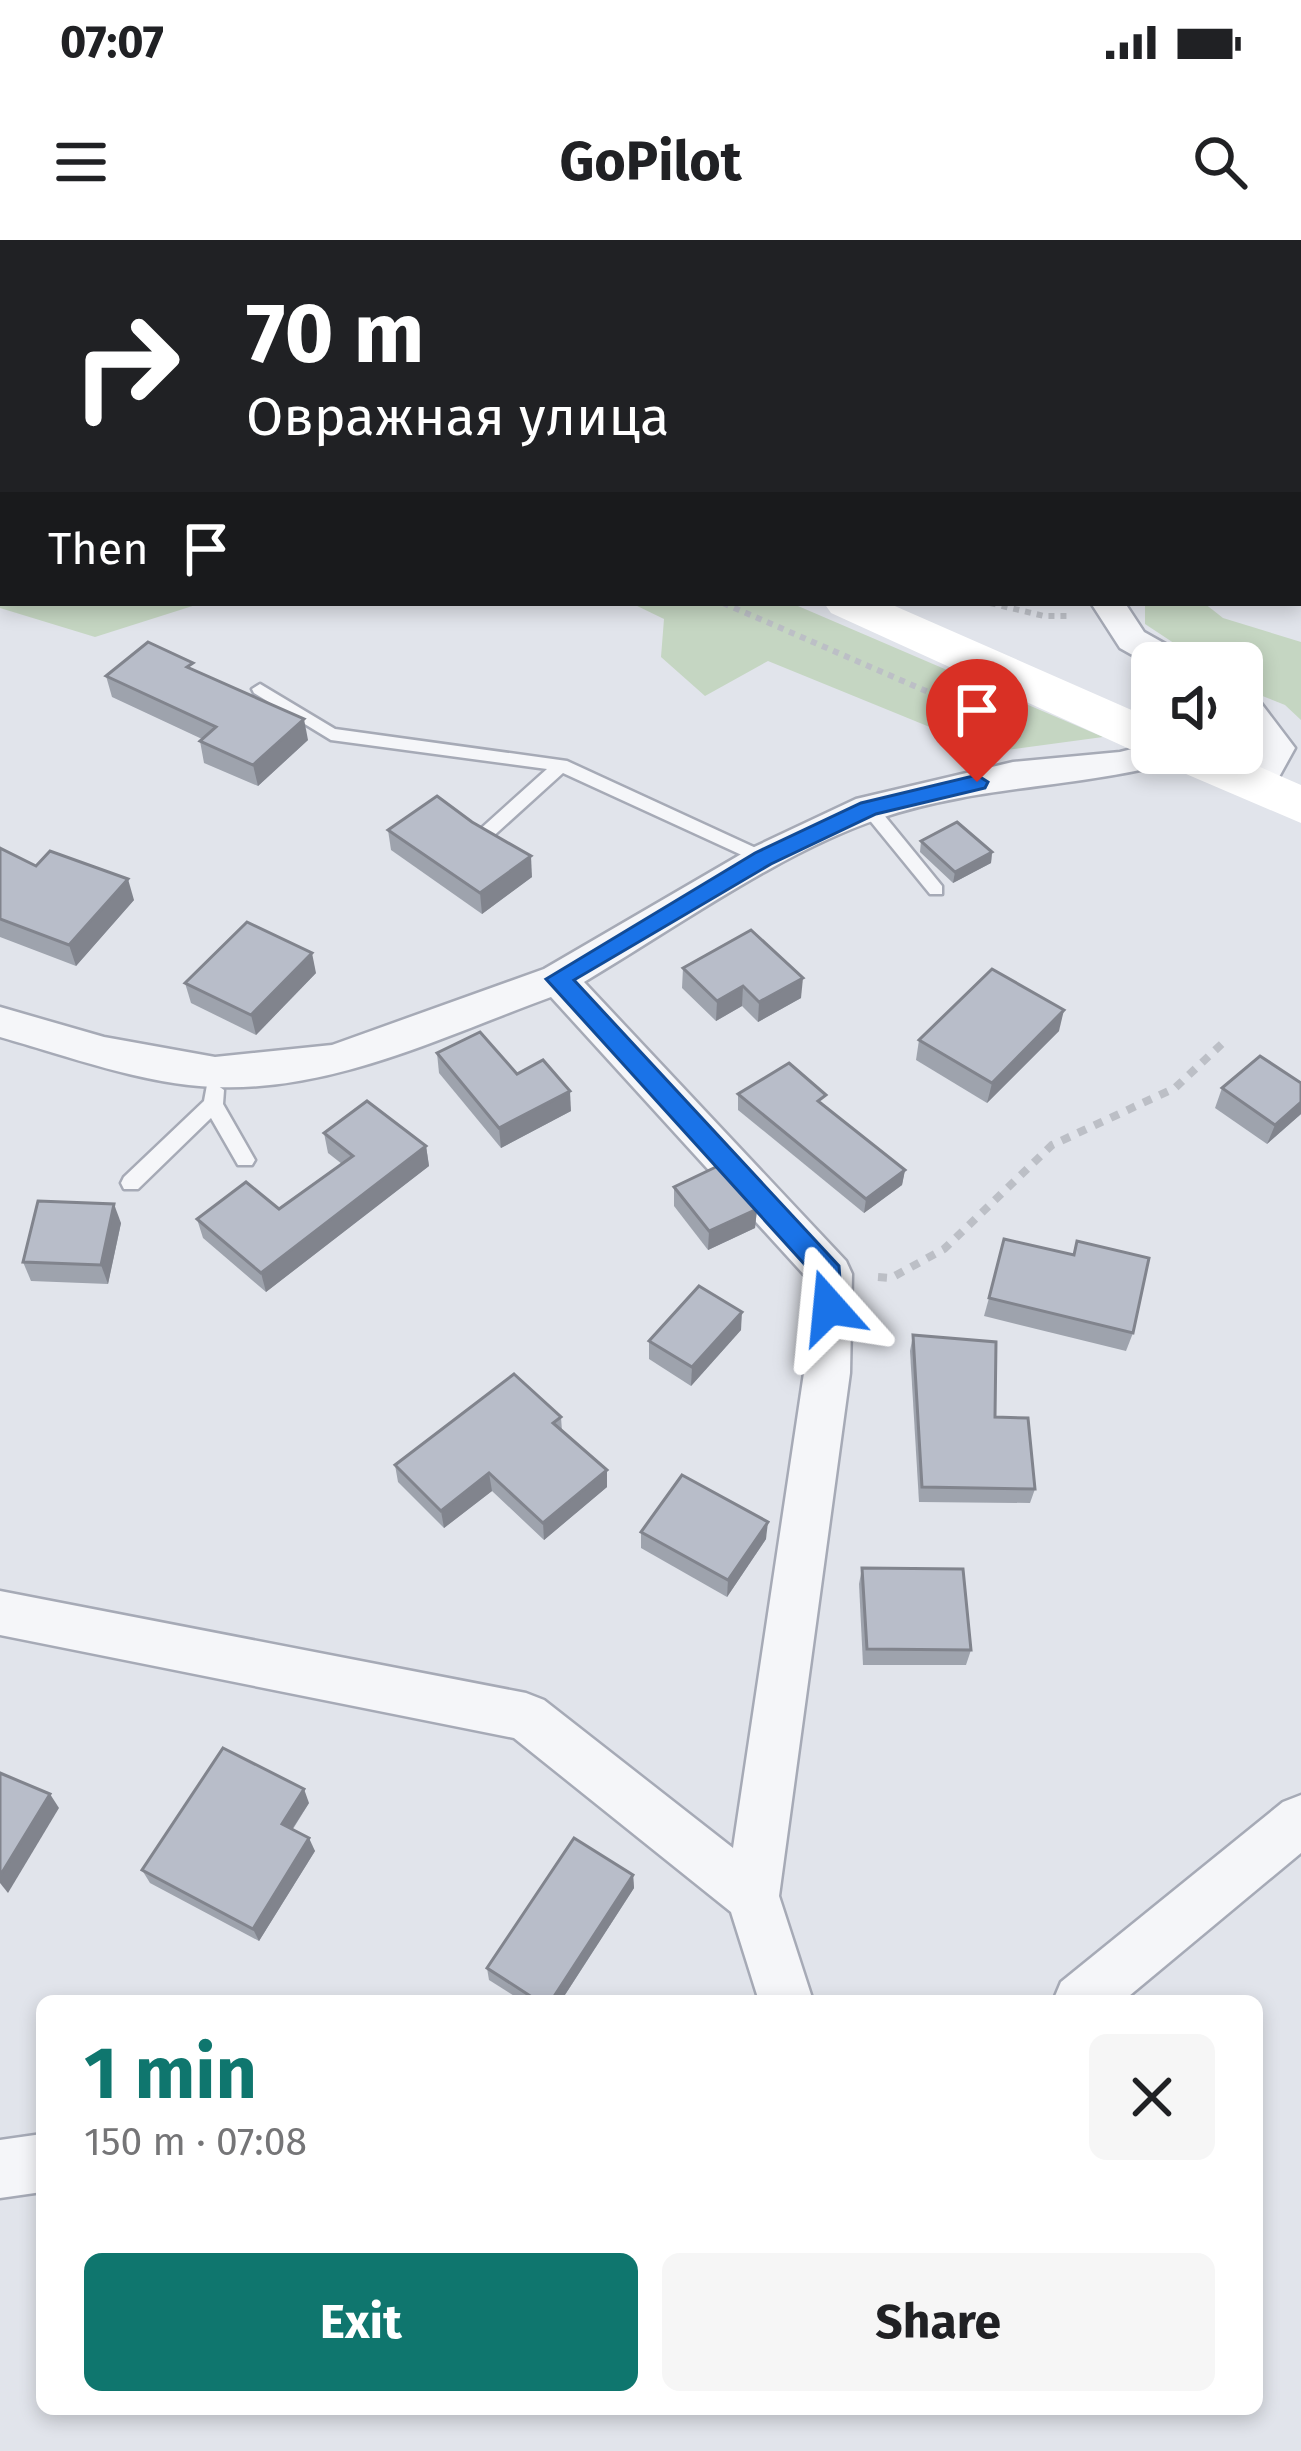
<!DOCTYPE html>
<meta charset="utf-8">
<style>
:root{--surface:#fff;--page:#f6f6f6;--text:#202124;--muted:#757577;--accent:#0f766e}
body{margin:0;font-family:"Fira Sans",sans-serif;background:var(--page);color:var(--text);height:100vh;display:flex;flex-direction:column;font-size:45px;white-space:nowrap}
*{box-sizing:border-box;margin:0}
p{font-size:39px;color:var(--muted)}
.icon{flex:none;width:66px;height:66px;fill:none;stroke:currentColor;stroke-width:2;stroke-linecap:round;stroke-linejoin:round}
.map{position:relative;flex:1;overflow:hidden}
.details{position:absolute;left:36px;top:1755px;width:1227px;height:420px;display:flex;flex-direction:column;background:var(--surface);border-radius:18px;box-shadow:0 6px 18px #0003}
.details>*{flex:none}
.top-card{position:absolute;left:0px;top:0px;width:1302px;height:366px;box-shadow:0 6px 18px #0003;background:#202124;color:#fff;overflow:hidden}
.tools{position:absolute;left:1131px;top:402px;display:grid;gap:24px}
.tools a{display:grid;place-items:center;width:132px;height:132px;border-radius:18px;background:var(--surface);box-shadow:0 6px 18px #0003;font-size:60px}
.pin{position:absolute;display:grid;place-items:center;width:102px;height:102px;color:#fff;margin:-123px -51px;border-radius:50% 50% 50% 0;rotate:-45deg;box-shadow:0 0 12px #0007}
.pin .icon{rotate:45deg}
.me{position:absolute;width:132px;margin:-66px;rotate:342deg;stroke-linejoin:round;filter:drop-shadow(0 0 9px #0008)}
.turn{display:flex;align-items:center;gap:42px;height:252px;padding:0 48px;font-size:54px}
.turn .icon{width:156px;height:156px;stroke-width:2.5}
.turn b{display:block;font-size:84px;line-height:102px}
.then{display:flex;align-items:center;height:114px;padding:0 48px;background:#0003;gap:24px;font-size:45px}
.round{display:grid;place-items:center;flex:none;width:126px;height:126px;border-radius:18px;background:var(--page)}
.head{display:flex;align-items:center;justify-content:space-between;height:204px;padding:0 48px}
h1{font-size:72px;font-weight:700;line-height:90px;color:var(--accent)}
.cta{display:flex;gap:24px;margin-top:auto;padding:24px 48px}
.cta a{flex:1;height:138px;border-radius:18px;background:var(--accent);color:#fff;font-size:48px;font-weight:700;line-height:138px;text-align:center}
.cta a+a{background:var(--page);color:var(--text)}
.status{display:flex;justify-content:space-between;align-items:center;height:84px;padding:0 60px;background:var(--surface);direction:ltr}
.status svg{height:33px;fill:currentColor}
header{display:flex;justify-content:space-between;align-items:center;height:156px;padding:0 48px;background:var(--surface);font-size:54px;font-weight:700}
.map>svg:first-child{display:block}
</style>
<div class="status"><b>07:07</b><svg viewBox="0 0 49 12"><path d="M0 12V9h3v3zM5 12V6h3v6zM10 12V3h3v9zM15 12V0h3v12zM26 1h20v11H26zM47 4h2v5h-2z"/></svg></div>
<header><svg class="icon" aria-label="menu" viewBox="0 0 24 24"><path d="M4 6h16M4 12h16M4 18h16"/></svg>GoPilot<svg class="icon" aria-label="search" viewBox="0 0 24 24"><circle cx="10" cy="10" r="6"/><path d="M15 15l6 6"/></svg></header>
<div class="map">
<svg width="1301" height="2211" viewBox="0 0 1301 2211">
<rect width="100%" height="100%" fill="#e1e4eb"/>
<g fill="#c5d6c2">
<polygon points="0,250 3,363 202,363 95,397 0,368"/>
<polygon points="631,363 791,363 1103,497 991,512 768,421 705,456 661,417 664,379"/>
<polygon points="1145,363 1204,363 1223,378 1301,402 1301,480 1285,465 1242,448 1242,423 1204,423 1145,384"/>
</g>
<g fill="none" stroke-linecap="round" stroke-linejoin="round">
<g stroke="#a6aab6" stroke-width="5">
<g id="lane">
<polygon points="260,444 335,489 567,521 769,614 772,618 769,622 757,622 563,533 489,600 477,600 477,592 547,529 331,500 254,453 252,449"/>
<polygon points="869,562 875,564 942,646 942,654 930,654 863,572 863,564"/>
<polygon points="214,843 224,850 223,864 255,920 252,925 238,925 211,878 138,949 124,949 121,943 124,937 204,861 207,845"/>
</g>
</g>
<g stroke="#a6aab6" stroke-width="5">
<g id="street">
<polygon points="1301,37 1301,57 1299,58 1299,38"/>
<polygon points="1091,363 1125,363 1144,392 1185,415 1190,423 1152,426 1120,408"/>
<polygon points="1242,450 1254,454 1295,508 1269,555 1256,558 1243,555 1238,546 1259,509 1242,487"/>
<path d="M1152 504V513H1183L1178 521C1080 548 978 545 881 578 782 611 675 688 584 742L846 1021 852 1034 850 1133 779 1656 813 1761H759L731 1672 514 1498 0 1395V1351L526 1453 544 1460 733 1608 804 1133 808 1039 551 757C444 796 332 852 215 847 146 845 67 816 0 797V767L104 797 215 817 332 805 544 729 750 609 856 559 1013 522 1120 512Z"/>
<polygon points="1301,1555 1301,1613 1123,1761 1053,1761 1061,1742 1283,1562"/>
<polygon points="42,1894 42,1952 0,1958 0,1900"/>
</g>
</g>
<g stroke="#bcbfc6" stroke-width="6" stroke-dasharray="6 6" stroke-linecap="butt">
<polyline points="98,0 105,3"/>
<polyline points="723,363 949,461"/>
<polyline points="990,363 1044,376 1069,376"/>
</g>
<polyline stroke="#bcbfc6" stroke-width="8" stroke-dasharray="9 9" stroke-linecap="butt" points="878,1037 891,1038 944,1009 1052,905 1175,848 1227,799"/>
<use href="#lane" fill="#f5f6f9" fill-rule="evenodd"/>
<use href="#street" fill="#f5f6f9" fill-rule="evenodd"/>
<g fill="#fff" fill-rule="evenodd">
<polygon points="0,0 20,0 22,3 3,3 3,16"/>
<polygon points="824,363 888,363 1152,479 1152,513 1228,513 1301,545 1301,583 1165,525 1158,514 1134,511 831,373"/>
</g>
</g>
<g fill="#9ea3ad">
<polygon points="194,430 308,500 258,546 204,523 200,501 202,499 112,457 106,436"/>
<polygon points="472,582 532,637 482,674 391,610 388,590"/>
<polygon points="921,601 992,612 991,623 953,643 920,612"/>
<polygon points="0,608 36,626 134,660 76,726 0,697"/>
<polygon points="683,728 801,758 758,782 742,766 716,781 682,748"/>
<polygon points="316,733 256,795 191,763 185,743"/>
<polygon points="1059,791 987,863 916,820 919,800"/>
<polygon points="437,813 517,834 571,871 501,908 439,833"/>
<polygon points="1301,843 1301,874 1267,904 1215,868 1222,848"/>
<polygon points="738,854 825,866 905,930 902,945 864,973 738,870"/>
<polygon points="324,893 426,906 429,926 266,1052 203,998 197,979 279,969 342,924 328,913"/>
<polygon points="674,947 757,969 755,988 708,1010 674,966"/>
<polygon points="121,983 108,1044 31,1041 23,1022"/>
<polygon points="989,1058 1133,1093 1126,1111 984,1076"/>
<polygon points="741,1090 691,1146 649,1119 649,1101"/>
<polygon points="913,1095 995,1177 1035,1249 1030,1263 919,1262 910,1111"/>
<polygon points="561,1177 562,1191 607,1230 607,1247 544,1300 492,1251 444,1288 398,1242 395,1225"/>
<polygon points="641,1292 766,1299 727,1357 641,1308"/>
<polygon points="862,1328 971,1410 966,1425 863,1425 859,1344"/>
<polygon points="309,1563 293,1589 315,1611 259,1701 150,1643 142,1630"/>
<polygon points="633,1635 634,1648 561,1761 522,1761 489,1740 487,1728"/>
</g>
<g fill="#81848d">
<polygon points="304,479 308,500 258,546 253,525"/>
<polygon points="992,612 991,623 953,643 955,632"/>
<polygon points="531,616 532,637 482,674 480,653"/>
<polygon points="128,639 134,660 76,726 69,705"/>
<polygon points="312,713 316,733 256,795 251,775"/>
<polygon points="803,738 801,758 758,782 759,762"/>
<polygon points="743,746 742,766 716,781 717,761"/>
<polygon points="1064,770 1059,791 987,863 992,843"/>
<polygon points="570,851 571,871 501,908 499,888"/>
<polygon points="1301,862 1301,874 1267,904 1275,885"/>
<polygon points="426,906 429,926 266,1052 261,1033"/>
<polygon points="905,930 902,945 864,973 866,959"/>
<polygon points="114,964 121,983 108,1044 101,1025"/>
<polygon points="757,969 755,988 708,1010 709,991"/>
<polygon points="742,1072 741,1090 691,1146 692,1127"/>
<polygon points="607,1230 607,1247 544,1300 543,1283"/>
<polygon points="489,1233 492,1251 444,1288 441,1271"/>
<polygon points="768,1282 766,1299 727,1357 728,1340"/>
<polygon points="304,1549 309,1563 287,1597 282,1584"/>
<polygon points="50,1554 59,1568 8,1653 0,1643 0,1636"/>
<polygon points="309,1598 315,1611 259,1701 253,1689"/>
<polygon points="633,1635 634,1648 561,1761 551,1761"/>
</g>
<g fill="#b8bdc9" stroke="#81848d" stroke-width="3">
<polygon points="344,0 585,0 582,3 340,3"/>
<polygon points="826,0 940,0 936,3 823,3"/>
<polygon points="1202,0 1277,0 1274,3 1199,3"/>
<polygon points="1301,102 1301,207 1299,207 1299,105"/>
<polygon points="1299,244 1301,245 1301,291 1299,294"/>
<polygon points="148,402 193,423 187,427 304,479 253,525 200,501 216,487 106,436"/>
<polygon points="437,556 472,582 531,616 480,653 388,590"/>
<polygon points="957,582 992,612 955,632 921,601"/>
<polygon points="0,608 36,626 50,611 128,639 69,705 0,679"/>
<polygon points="247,682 312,713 251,775 185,743"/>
<polygon points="751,690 803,738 759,762 743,746 717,761 683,728"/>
<polygon points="992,729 1064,770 992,843 919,800"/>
<polygon points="480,792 517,834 543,820 570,851 499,888 437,813"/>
<polygon points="1260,816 1301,843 1301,862 1275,885 1222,848"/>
<polygon points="789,823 826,855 818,861 905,930 866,959 738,854"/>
<polygon points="367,861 426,906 261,1033 197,979 246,942 279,969 353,916 324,893"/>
<polygon points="718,926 757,969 709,991 674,947"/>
<polygon points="38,961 114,964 101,1025 23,1022"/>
<polygon points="1004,999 1074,1015 1077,1001 1149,1018 1133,1093 989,1058"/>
<polygon points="699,1046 742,1072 692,1127 649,1101"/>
<polygon points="913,1095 996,1102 995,1177 1028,1178 1035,1249 922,1247"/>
<polygon points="514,1134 561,1177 553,1183 607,1230 543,1283 489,1233 441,1271 395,1225"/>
<polygon points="682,1235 768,1282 728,1340 641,1292"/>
<polygon points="862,1328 963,1329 971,1410 867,1409"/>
<polygon points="223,1508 304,1549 282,1584 309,1598 253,1689 142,1630"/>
<polygon points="0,1533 50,1554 0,1636"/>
<polygon points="574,1598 633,1635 551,1761 538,1761 487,1728"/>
</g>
<polygon fill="#1a73e8" stroke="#114b97" stroke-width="3" points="977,535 988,542 985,548 876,574 771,624 574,740 839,1026 842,1067 829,1078 815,1067 816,1037 546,739 755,613 861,563"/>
</svg>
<div class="tools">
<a><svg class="icon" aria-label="sound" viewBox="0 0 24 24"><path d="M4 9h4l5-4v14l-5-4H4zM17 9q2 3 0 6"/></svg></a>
</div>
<div class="pin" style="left:977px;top:542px;background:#d93025"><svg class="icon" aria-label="arrive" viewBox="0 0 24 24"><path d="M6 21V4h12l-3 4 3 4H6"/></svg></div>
<svg class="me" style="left:829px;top:1067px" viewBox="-20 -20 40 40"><path d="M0-17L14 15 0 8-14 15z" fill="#1a73e8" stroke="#fff" stroke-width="4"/></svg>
<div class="top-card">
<div class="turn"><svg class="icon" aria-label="right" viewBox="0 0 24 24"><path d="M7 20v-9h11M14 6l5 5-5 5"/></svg><div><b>70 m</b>Овражная улица</div></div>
<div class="then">Then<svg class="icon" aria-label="arrive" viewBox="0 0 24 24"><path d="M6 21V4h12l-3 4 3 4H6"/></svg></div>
</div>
<section class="details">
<div class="head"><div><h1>1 min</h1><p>150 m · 07:08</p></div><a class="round"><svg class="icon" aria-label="close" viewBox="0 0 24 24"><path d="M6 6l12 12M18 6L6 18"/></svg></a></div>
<div class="cta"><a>Exit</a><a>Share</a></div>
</section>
</div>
